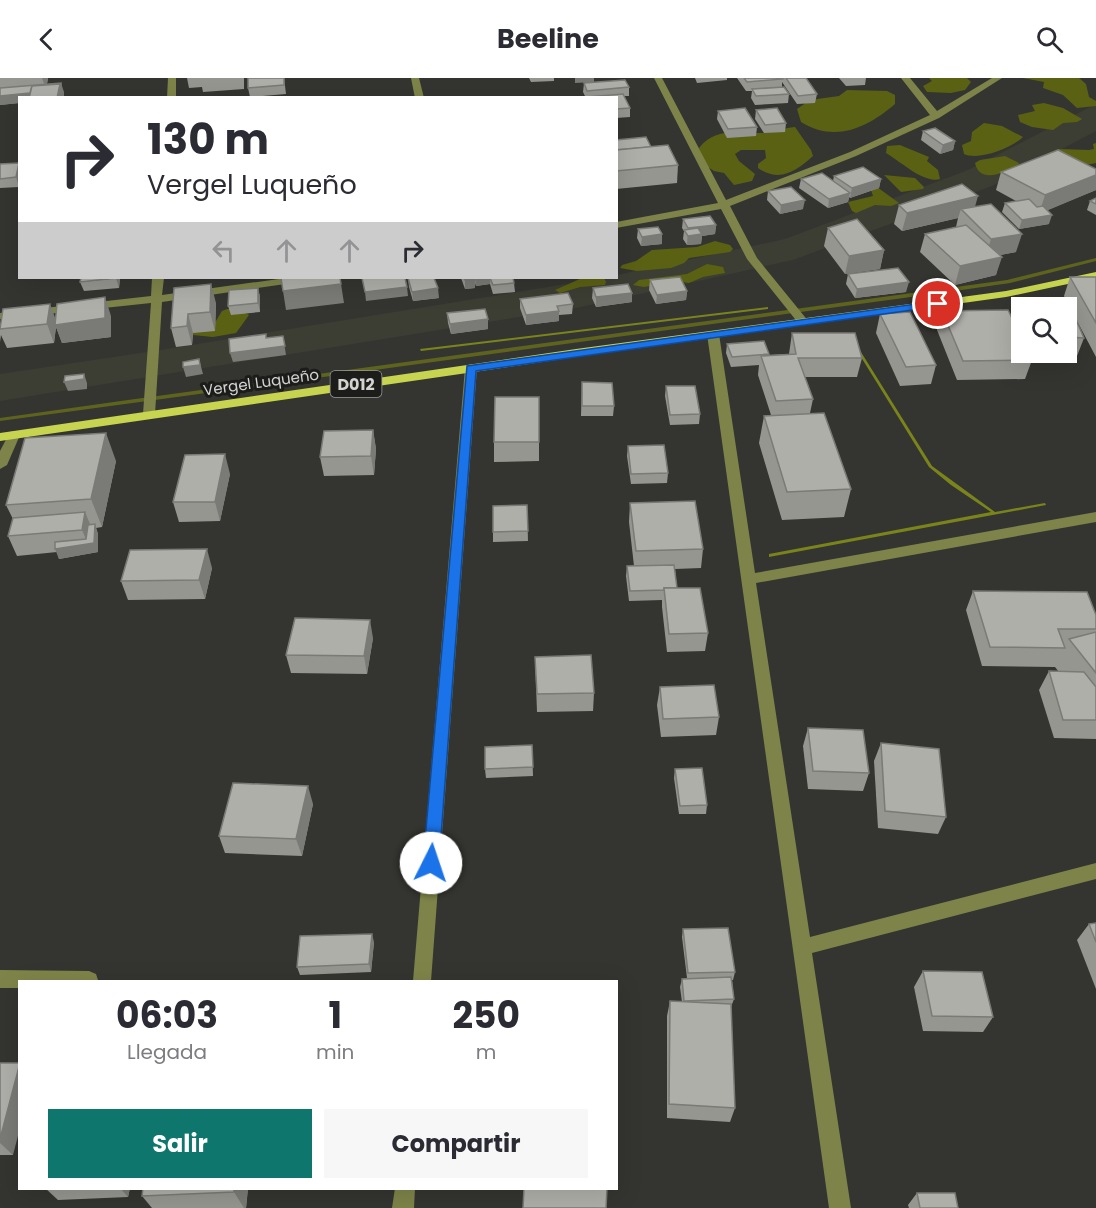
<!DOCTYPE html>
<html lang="es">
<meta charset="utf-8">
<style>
:root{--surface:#fff;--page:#f7f7f7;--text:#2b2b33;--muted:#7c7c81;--accent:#0f766e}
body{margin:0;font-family:Poppins,sans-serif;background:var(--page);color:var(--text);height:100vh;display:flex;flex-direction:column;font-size:22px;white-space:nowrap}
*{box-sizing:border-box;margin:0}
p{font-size:20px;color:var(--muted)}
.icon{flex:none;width:33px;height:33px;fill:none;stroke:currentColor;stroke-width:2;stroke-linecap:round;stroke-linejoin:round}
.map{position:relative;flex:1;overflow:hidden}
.panel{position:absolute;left:18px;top:902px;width:600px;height:210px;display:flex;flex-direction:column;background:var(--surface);border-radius:0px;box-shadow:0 6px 24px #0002}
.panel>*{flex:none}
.top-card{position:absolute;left:18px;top:18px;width:600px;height:183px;border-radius:0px;box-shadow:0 6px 24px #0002;background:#fff;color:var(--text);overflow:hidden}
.fabs{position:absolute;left:1011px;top:219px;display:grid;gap:12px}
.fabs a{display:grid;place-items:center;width:66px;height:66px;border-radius:0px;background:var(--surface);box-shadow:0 6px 24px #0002;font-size:30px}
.pin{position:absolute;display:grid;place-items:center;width:51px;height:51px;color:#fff;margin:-26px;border:3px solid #fff;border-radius:50%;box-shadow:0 2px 6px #0007}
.me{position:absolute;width:66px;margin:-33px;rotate:4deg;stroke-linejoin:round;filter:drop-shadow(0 0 4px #0008)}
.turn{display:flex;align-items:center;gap:21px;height:126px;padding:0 30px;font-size:27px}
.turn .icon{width:78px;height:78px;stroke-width:2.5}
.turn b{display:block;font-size:42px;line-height:51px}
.lanes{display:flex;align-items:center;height:57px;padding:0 30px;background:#0003;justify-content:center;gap:30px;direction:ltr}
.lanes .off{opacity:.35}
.eta{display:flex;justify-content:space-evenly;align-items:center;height:102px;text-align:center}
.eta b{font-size:36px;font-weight:700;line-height:42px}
.button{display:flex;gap:12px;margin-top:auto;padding:12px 30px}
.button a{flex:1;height:69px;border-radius:0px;background:var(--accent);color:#fff;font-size:24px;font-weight:700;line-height:69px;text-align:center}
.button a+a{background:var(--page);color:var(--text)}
header{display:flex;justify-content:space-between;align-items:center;height:78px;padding:0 30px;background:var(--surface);font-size:27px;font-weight:700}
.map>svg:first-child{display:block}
</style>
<header><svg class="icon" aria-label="back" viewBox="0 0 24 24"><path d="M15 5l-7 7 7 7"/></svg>Beeline<svg class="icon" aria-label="search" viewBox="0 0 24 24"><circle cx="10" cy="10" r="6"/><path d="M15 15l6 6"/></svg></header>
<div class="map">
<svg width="1096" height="1130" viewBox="0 0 1096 1130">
<rect width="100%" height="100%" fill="#343530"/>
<polygon fill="#3c3e33" points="1096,26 1096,53 992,108 793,182 581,229 0,323 0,296 167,271 603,200 616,200 617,197 785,161 968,92"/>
<polygon fill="#5e641d" points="1096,180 1096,183 1010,205 955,213 0,343 0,340 128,322 1007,202"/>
<g fill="#5b6113">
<polygon points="929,0 967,0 971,4 965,12 951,15 927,14 923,8 932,3"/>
<polygon points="1023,0 1079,0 1086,6 1089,19 1096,23 1096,28 1077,30 1063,17 1043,10 1044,4"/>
<path d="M847 12 887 13 895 17V26C867 50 835 65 801 44L797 31 810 22 839 18Z"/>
<polygon points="1044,25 1063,30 1082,41 1077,44 1063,45 1053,52 1032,49 1020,44 1018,37 1035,33 1032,27"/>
<path d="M984 45 1002 48 1023 59C1012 70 979 83 964 76L962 67 971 63 972 54Z"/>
<path d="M795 49 811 72 813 78C796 93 780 105 758 90V86L766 80 765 72H741L735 76 739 83 755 96 752 103 734 107 724 95 714 93 705 87 699 70C715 49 738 55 762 55 772 55 784 50 795 49Z"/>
<polygon points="1096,65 1096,85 1086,87 1049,75 1058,71 1089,72 1094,71 1093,66"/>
<path d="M900 67 929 79 927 83 938 92 940 101C924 106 900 83 886 75L887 68Z"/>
<path d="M1005 78 1019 85 1018 87C1005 94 980 107 975 85L980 82Z"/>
<polygon points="884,97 915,100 924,109 923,111 901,114"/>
<polygon points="877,109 899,125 891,128 875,127 856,135 852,133 848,124 873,118 871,112"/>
<polygon points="715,163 730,167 733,171 730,174 689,180 684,185 671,190 637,193 620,190 622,187 636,183 652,172 697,169"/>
<polygon points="707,186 723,189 725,195 703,199 689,205 678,203 644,209 633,207 639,202 687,196"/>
<polygon points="582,200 604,200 606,204 605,207 580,209 560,215 555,212"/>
<polygon points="227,231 239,231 249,237 236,255 213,259 193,257 191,254 216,243 222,233"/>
</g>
<g fill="#7b841b">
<polygon points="768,229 768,231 421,273 420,271"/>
<polygon points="848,258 851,258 932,388 995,434 1045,425 1046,427 769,479 769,476 991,434 951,407 929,389"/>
</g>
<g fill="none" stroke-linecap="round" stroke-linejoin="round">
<g fill="#7e8449" fill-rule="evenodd">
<polygon points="168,0 176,0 176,20 167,20"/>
<polygon points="411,0 419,0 424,20 415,20"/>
<polygon points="654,0 662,0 726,122 850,74 930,37 901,0 910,0 937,33 992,0 1002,0 939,40 856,78 730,128 757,180 809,244 803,247 799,246 747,181 721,131 616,150 616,144 718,125"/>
<polygon points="152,200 164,200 162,217 286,200 312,200 306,203 162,224 155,336 149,340 143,336 151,225 0,241 0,235 151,218"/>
<polygon points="713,253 719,256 755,495 1096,434 1096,444 756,505 810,859 1096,785 1096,801 812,875 851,1130 829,1130 707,256"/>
<polygon points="471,286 477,290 431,903 413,903 465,290"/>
<polygon points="14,353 20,357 7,387 0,391 0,373 10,354"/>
<polygon points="0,892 89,893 96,896 98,902 20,903 20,910 0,910"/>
<polygon points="395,1110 415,1110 414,1130 392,1130"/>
</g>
<polygon fill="#c7d44f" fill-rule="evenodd" points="1096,194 1096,200 1006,219 576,279 0,363 0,355 576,271 1006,213"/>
</g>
<g fill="#969691">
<polygon points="0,0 48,0 47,6 64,14 64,20 0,27"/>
<polygon points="187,0 244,0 244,11 203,14 202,9 189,10"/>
<polygon points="284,0 286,16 250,19 248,10"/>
<polygon points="529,0 554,0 554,3 531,4"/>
<polygon points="695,0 727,0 727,2 697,5"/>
<polygon points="737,0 806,0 817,16 815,25 797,26 782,4 782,9 789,16 788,25 755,27 751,20 752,13 746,13"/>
<polygon points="839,0 866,0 865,7 846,8"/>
<polygon points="584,5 629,9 629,18 624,18 630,30 630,39 616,40 616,20 586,20 583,14"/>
<polygon points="756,32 786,45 785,54 764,55 755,41"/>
<polygon points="718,33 757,49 756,58 727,60 717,41"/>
<polygon points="923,53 955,63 953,72 940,76 921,62"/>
<polygon points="616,62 651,69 678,87 677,105 616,111"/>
<polygon points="19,85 19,109 0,110 0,86"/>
<polygon points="1096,91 1096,112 1047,132 1049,146 1019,151 1002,134 1005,125 1016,123 996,112 1001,94"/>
<polygon points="834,98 881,101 879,110 850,120 849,119 848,124 828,130 799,110 801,101 833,103"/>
<polygon points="768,113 803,131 780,136 767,122"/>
<polygon points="1096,120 1096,137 1087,132 1090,123"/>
<polygon points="899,127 975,128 1016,174 1000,177 996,197 955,207 920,174 925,156 956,149 958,140 902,153 894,146"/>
<polygon points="683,141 716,147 715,156 702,158 701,166 687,167 683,161 684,153 682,150"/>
<polygon points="828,150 884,172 880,191 845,196 824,168"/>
<polygon points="638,151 662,156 662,166 641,168 637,160"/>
<polygon points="848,196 906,214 855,220 846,206"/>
<polygon points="1070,199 1096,199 1096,279 1077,243 1084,260 1077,278 1034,278 1033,274 1066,274 1066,230 1030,230 1030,228 1070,230 1064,218"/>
<polygon points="120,200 119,210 84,213 80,204"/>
<polygon points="408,200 439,220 413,223 409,209"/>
<polygon points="461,200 513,200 514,205 515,214 493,216 490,206 476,208 475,205 475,210 465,211"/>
<polygon points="650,202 687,213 686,222 656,226 649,212"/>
<polygon points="174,210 216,225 215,253 193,255 192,267 176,269 171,250"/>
<polygon points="258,210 260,219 260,234 231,237 228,228"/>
<polygon points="593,210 632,215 632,224 596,229 592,220"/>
<polygon points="520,221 573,226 572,236 559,237 559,243 526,247 520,230"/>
<polygon points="942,233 1032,282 1025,301 957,302 937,252"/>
<polygon points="447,235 488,241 488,251 451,256 448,245"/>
<polygon points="880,236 936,287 931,306 900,308 876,255"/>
<polygon points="111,238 111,259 62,265 56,249 54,265 7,270 1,257 0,264 0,244 0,246"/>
<polygon points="792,255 862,280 857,299 805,299 813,321 810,335 851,411 844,439 782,442 759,365 764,338 771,337 758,297 759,287 731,289 726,275 727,266 769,276 769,277 789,276"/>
<polygon points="582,304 614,328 613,338 581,338"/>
<polygon points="666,308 700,336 699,346 670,347 665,318"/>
<polygon points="539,319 539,383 494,384 494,364"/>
<polygon points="373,352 376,371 374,397 324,398 320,379"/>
<polygon points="628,368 668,395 667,405 631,406 627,378"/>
<polygon points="116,383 102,449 96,450 98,456 98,474 59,481 57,474 17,478 8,458 13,441 6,427"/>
<polygon points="230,396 220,443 179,444 173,424"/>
<polygon points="630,425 703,471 701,490 675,491 677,510 708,555 705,573 667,574 662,529 662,522 629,523 626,498 627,488 634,488 629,444"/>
<polygon points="527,427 528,463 493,464 493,454"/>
<polygon points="212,490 205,521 128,522 121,503"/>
<polygon points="973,513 1096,537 1096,661 1054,660 1039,612 1049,593 1059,594 1055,589 982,588 966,532"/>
<polygon points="373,560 367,596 291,595 286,577"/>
<polygon points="535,579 594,615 593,633 537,634"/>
<polygon points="660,609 719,639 716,657 661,659 657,627"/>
<polygon points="808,650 869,695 863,713 808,711 803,668"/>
<polygon points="881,665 946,739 938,756 878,750 874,683"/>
<polygon points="532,667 533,698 486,700 485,691"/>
<polygon points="675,691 707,727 706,736 679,736 674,700"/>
<polygon points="313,726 302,778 225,775 219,758"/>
<polygon points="1096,845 1096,911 1077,862 1089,846"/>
<polygon points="683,851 735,894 733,902 732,902 734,921 731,929 735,1030 730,1044 667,1040 667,938 670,923 682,924 680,909 682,901 687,900 682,859"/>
<polygon points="374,864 371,894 300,897 297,889"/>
<polygon points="923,893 993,939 983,954 923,953 914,909"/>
<polygon points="0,985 13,1077 0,1077"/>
<polygon points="45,1110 130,1110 128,1119 58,1122"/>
<polygon points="248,1110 246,1130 152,1130 142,1118"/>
<polygon points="917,1115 958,1130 909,1130 908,1127"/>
</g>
<g fill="#7a7a76">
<polygon points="42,0 48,0 46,11"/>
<polygon points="575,0 594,0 594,4 575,5"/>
<polygon points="61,5 64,14 64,20 20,20 20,25 0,27 0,18 60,6"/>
<polygon points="955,63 953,72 940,76 943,67"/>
<polygon points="19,85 20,87 19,109 16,99"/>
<polygon points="1096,97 1096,112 1039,136 1045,117"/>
<polygon points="881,101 879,110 850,120 852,110"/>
<polygon points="850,115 848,124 828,130 829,121"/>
<polygon points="978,118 973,136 961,131 958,140 902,153 907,135"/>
<polygon points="805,122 803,131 780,136 781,127"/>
<polygon points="1052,137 1049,146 1019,151 1022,142"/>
<polygon points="716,147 715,156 702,158 701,166 687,167 688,150"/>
<polygon points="662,156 662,166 641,168 642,159"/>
<polygon points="1022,156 1016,174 985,180 991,161"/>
<polygon points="884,172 880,191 845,196 849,178"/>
<polygon points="1002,179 996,197 955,207 960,188"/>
<polygon points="116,200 120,200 119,210"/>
<polygon points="475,200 490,200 490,206 476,208"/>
<polygon points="475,200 475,210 465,211 465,202"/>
<polygon points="909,204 906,214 855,220 857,211"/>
<polygon points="211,206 216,225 215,253 210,234"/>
<polygon points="341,206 344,225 286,232 283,213"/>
<polygon points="407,209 408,218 366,223 365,214"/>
<polygon points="258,210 260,219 260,234 258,225"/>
<polygon points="438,210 439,220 413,223 412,214"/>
<polygon points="687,213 686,222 656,226 657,217"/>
<polygon points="632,215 632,224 596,229 596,219"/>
<polygon points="105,219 111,238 111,259 62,265 56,249 54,265 47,246 50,226 57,245"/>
<polygon points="559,233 559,243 526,247 526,237"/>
<polygon points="188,236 193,255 192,267 187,248"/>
<polygon points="488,241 488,251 451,256 450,246"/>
<polygon points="283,258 286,277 233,284 230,275"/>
<polygon points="199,281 203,296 186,299 183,289"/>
<polygon points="84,296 87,305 87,311 68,313 64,304"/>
<polygon points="373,352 376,371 374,397 371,378"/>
<polygon points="106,355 116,383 102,449 91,421"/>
<polygon points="225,376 230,396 220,443 215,424"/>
<polygon points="85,434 93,453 95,446 98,456 98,474 59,481 55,471 88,466 82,452"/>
<polygon points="207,471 212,490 205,521 199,502"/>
<polygon points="370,542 373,560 367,596 364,578"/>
<polygon points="308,708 313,726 302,778 296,761"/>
<polygon points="372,856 374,864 371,894 369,886"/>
<polygon points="20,985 20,1050 13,1077 0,1065 0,1061"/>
<polygon points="120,1110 130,1110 128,1119"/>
<polygon points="234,1110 248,1110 246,1130 244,1130 234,1114"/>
</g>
<g fill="#aeafa9" stroke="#7a7a76" stroke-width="1.5">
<polygon points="248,0 284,0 284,7 248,10"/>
<polygon points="744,0 782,0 783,1 747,4"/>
<polygon points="786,0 806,0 817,16 798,18"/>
<polygon points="625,2 629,9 587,13 584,5"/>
<polygon points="61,5 61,10 60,6 32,8 30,15 0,18 0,10"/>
<polygon points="60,6 57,20 29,20 32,8"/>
<polygon points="784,9 789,16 756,18 752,11"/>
<polygon points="623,16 630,30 616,31 616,20 587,19"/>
<polygon points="745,30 757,49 728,51 718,33"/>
<polygon points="777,30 786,45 765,47 756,32"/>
<polygon points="935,50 955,63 943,67 923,53"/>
<polygon points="646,59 651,69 616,72 616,62"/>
<polygon points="668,67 678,87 616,93 616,72"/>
<polygon points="1058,72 1096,91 1096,97 1045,117 1001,94"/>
<polygon points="19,85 16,99 0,101 0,86"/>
<polygon points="863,89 881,101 852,110 834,98"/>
<polygon points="822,95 850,115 829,121 801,101"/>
<polygon points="962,106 978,118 907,135 899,127"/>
<polygon points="791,109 805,122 781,127 768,113"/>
<polygon points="1096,120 1096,126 1090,123"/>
<polygon points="1029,121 1037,129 1043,128 1052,137 1022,142 1005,125"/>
<polygon points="991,126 1022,156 991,161 961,131"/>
<polygon points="710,138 716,147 688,150 683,141"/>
<polygon points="857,141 884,172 849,178 828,150"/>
<polygon points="966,147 1002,179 960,188 925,156"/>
<polygon points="658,149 662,156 642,159 638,151"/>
<polygon points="698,150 702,156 688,158 684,152"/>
<polygon points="898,190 909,204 857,211 848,196"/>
<polygon points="680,199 687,213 657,217 650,202"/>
<polygon points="1070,199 1096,199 1096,245"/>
<polygon points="81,200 116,200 80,204"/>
<polygon points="281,200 340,200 341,206 283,213"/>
<polygon points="362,200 405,200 407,209 365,214"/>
<polygon points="408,200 434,200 438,210 412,214"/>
<polygon points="464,200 475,200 465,202"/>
<polygon points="490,200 513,200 514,205 493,207"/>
<polygon points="211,206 210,234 188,236 187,248 171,250 174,210"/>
<polygon points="628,206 632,215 596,219 593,210"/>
<polygon points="258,210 258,225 228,228 229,212"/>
<polygon points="568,215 573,226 557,228 559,233 526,237 520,221"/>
<polygon points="105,219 105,240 55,247 57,226"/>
<polygon points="50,226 47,246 0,251 3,231"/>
<polygon points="1030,228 1071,230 1084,260 1066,259 1066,230 1030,230"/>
<polygon points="485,231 488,241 450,246 447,235"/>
<polygon points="1008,232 1022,260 1022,274 1028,274 1032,282 963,283 942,233"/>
<polygon points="910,234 936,287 906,289 880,236"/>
<polygon points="792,255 855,255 862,280 798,280 813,321 776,323 761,278 796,276"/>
<polygon points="266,256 266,260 283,258 285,268 230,275 229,261"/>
<polygon points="764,263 769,276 732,279 727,266"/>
<polygon points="199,281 200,287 183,289 183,284"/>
<polygon points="84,296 84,301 64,304 65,298"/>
<polygon points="582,304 612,305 614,328 582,328"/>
<polygon points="666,308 695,308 700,336 670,337"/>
<polygon points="495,319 539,319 539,364 494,364"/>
<polygon points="824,335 851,411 787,414 764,338"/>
<polygon points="373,352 371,378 320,379 324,353"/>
<polygon points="106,355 91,421 6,427 25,360"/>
<polygon points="664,367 668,395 631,396 628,368"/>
<polygon points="225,376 215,424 173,424 185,377"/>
<polygon points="695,423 703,471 636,473 630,425"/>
<polygon points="527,427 528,453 493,454 493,428"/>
<polygon points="85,434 82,452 8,458 13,440"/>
<polygon points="95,446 94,465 55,471 55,464 86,461 88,447"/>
<polygon points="207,471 199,502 121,503 130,472"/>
<polygon points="674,487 677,510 664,510 664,512 630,513 627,488"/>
<polygon points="664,510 700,510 708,555 669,556"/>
<polygon points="973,513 1087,514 1096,537 1096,551 1058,551 1065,570 990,569"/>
<polygon points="295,540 370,542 364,578 286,577"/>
<polygon points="1096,554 1096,595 1069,561"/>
<polygon points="591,577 594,615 537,616 535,579"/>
<polygon points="1049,593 1084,594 1096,609 1096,642 1063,642"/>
<polygon points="714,607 719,639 663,641 660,609"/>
<polygon points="808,650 863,652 869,695 813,693"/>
<polygon points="881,665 939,671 946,739 885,733"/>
<polygon points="532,667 533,689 485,691 485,669"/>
<polygon points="702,690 707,727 680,728 675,691"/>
<polygon points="233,705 308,708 296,761 219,758"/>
<polygon points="1096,845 1096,864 1089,846"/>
<polygon points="728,850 735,894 688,895 683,851"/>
<polygon points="372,856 369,886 297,889 300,858"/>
<polygon points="923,893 982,894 993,939 932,938"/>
<polygon points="731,899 734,921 684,923 682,901"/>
<polygon points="670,923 731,926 735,1030 669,1026"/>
<polygon points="0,985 20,985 0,1061"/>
<polygon points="143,1110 234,1110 234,1114 142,1118"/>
<polygon points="524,1110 607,1110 606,1130 523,1130"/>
<polygon points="917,1115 955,1115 958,1130 920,1130"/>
</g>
<polygon fill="#1a73e8" stroke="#114b97" stroke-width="1.5" points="938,223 941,223 941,228 476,293 439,785 437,790 431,792 426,790 423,785 467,288"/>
<g text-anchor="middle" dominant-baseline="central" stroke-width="6" stroke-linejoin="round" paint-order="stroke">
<g font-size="15" fill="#d3d3d0" stroke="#1c1c1a">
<text transform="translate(261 304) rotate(-8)">Vergel Luqueño</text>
</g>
<rect fill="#1c1c1a" stroke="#9c9c99" stroke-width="1.5" x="330.5" y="293" width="51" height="26" rx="4.5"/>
<g font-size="16" font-weight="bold" fill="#d3d3d0">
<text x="356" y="306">D012</text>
</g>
</g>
</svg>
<div class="fabs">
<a><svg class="icon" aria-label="search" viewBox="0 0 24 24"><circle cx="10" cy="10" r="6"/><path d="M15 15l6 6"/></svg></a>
</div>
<div class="pin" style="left:938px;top:226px;background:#d93025"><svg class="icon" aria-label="arrive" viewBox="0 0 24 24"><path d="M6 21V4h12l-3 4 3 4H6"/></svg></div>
<svg class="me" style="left:431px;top:785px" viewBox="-20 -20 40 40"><circle r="19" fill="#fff"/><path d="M0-13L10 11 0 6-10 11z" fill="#1a73e8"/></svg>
<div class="top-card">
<div class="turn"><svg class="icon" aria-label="right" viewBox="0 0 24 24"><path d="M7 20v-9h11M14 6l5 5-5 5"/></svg><div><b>130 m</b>Vergel Luqueño</div></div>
<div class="lanes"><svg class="icon off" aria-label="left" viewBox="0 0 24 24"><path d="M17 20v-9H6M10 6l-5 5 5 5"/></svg><svg class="icon off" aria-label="ahead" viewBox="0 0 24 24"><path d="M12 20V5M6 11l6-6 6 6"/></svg><svg class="icon off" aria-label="ahead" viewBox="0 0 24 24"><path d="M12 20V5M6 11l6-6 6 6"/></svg><svg class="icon" aria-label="right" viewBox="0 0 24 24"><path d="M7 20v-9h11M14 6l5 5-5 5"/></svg></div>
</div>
<section class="panel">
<div class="eta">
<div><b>06:03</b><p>Llegada</p></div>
<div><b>1</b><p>min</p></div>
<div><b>250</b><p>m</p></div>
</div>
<div class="button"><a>Salir</a><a>Compartir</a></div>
</section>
</div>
